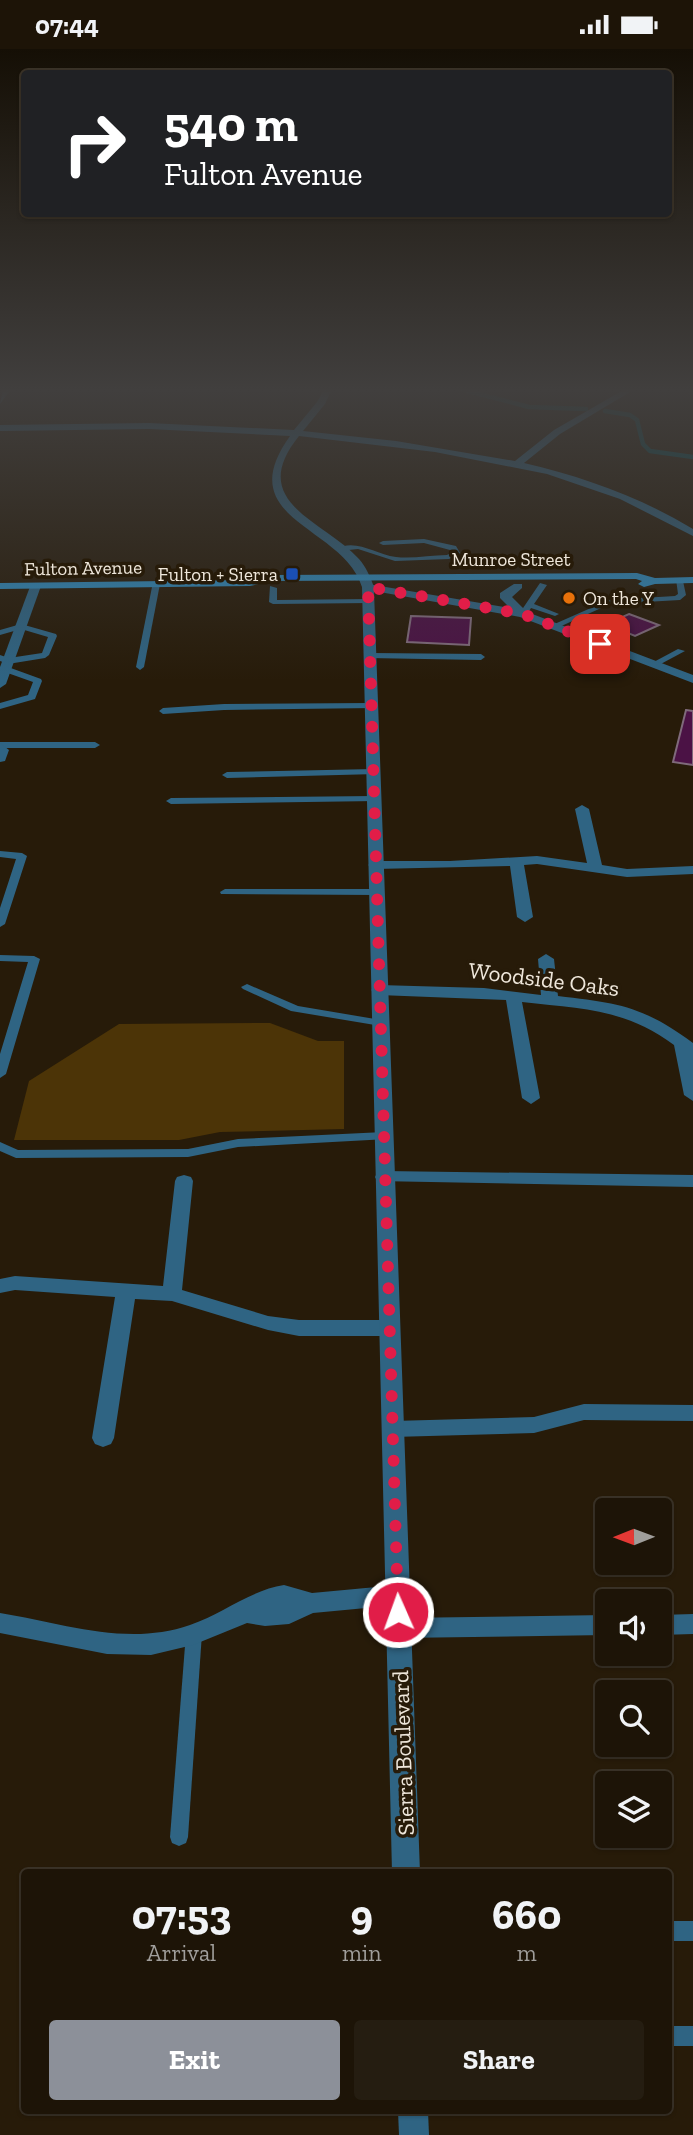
<!DOCTYPE html>
<style>
:root{--surface:#1d1407;--page:#251d11;--text:#f1f3f6;--muted:#a09e9b;--line:#3b3328;--accent:#8c9099}
body{margin:0;font-family:"Zilla Slab",serif;background:var(--page);color:var(--text);height:100vh;display:flex;flex-direction:column;font-size:26px;white-space:nowrap}
*{box-sizing:border-box;margin:0}
p{font-size:23px;color:var(--muted)}
.icon{flex:none;width:38px;height:38px;fill:none;stroke:currentColor;stroke-width:2;stroke-linecap:round;stroke-linejoin:round}
.map{position:relative;flex:1;overflow:hidden}
.details{position:absolute;left:21px;top:1820px;width:651px;height:245px;display:flex;flex-direction:column;background:var(--surface);border-radius:7px;box-shadow:0 2px 5px #0004,0 0 0 2px var(--line)}
.details>*{flex:none}
.banner{position:absolute;left:21px;top:21px;width:651px;height:147px;border-radius:7px;box-shadow:0 2px 5px #0004,0 0 0 2px var(--line);background:#202124;color:#fff;overflow:hidden}
.needle{width:46px;rotate:269deg}
.fabs{position:absolute;left:595px;top:1449px;display:grid;gap:14px}
.fabs a{display:grid;place-items:center;width:77px;height:77px;border-radius:7px;background:var(--surface);box-shadow:0 2px 5px #0004,0 0 0 2px var(--line);font-size:35px}
.pin{position:absolute;display:grid;place-items:center;width:60px;height:60px;color:#fff;margin:-30px;border-radius:14px;box-shadow:0 4px 10px #0006}
.me{position:absolute;width:77px;margin:-38px;rotate:358deg;stroke-linejoin:round;filter:drop-shadow(0 0 5px #0008)}
.turn{display:flex;align-items:center;gap:24px;height:147px;padding:0 28px;font-size:32px}
.turn .icon{width:91px;height:91px;stroke-width:2.5}
.turn b{display:block;font-size:49px;line-height:60px}
.eta{display:flex;justify-content:space-evenly;align-items:center;height:119px;text-align:center}
.eta b{font-size:42px;font-weight:800;line-height:49px}
.action{display:flex;gap:14px;margin-top:auto;padding:14px 28px}
.action a{flex:1;height:80px;border-radius:7px;background:var(--accent);color:#fff;font-size:28px;font-weight:800;line-height:80px;text-align:center}
.action a+a{background:var(--page);color:var(--text)}
.status{display:flex;justify-content:space-between;align-items:center;height:49px;padding:0 35px;background:var(--surface);direction:ltr}
.status svg{height:19px;fill:currentColor}
.map>svg:first-child{display:block}
</style>
<div class="status"><b>07:44</b><svg viewBox="0 0 49 12"><path d="M0 12V9h3v3zM5 12V6h3v6zM10 12V3h3v9zM15 12V0h3v12zM26 1h20v11H26zM47 4h2v5h-2z"/></svg></div>
<div class="map">
<svg width="693" height="2086" viewBox="0 0 693 2086">
<rect width="100%" height="100%" fill="#271b09"/>
<polygon fill="#4c3407" points="270,974 318,992 344,992 344,1080 220,1083 179,1091 14,1091 29,1032 119,975"/>
<g fill="none" stroke-linecap="round" stroke-linejoin="round">
<g stroke="#044d56" stroke-width="4.5">
<polyline points="460,340 529,358 586,360"/>
<polyline points="605,362 630,366 637,371 643,395 650,402 693,408"/>
</g>
</g>
<g fill="#4b1245" stroke="#7f6a7b" stroke-width="2">
<polygon points="629,565 659,576 635,587 606,575"/>
<polygon points="411,567 471,569 469,596 407,593"/>
<polygon points="686,661 693,662 693,716 673,713"/>
</g>
<g fill="none" stroke-linecap="round" stroke-linejoin="round">
<g fill="#2f6483" fill-rule="evenodd">
<path d="M424 490 456 497 460 504 449 510 395 512 358 500 339 502 335 500C357 489 374 505 396 508 412 510 431 506 447 506L452 503 450 501 424 494 383 496 379 494 383 492Z"/>
<polygon points="676,530 683,532 686,546 680,551 610,555 557,579 550,577 609,551 675,547 678,545"/>
<polygon points="153,533 160,535 144,618 140,621 136,618"/>
<polygon points="540,534 547,536 534,555 559,565 555,567 531,559 526,567 520,567 519,565"/>
<polygon points="270,537 277,539 277,551 370,550 374,552 370,554 273,555 269,553"/>
<polygon points="21,575 56,585 57,587 49,606 45,609 8,615 0,612 0,606 9,609 42,604 48,588 21,580 0,586 0,581"/>
<polygon points="678,600 685,602 657,617 650,615"/>
<polygon points="371,604 481,605 485,608 481,611 368,609 368,605"/>
<polygon points="2,618 8,618 41,630 42,632 35,650 0,660 0,654 28,646 33,633 2,622"/>
<polygon points="372,654 375,655 375,659 224,661 163,665 159,662 163,659 224,655"/>
<polygon points="0,693 95,693 100,696 95,699 0,699"/>
<polygon points="374,720 377,721 377,725 227,729 222,726 227,723"/>
<polygon points="374,747 379,750 377,752 171,755 166,752 171,749"/>
<polygon points="0,802 22,804 27,807 5,875 0,878 0,859 16,810 0,808"/>
<polygon points="225,840 376,840 381,843 376,846 221,845 220,843"/>
<polygon points="0,906 34,907 40,910 6,1025 0,1029 0,1005 28,913 0,912"/>
<polygon points="247,935 298,957 381,971 387,974 381,977 291,962 243,940 241,938"/>
<polygon points="384,1083 388,1084 390,1087 388,1090 238,1098 188,1108 16,1109 0,1102 0,1093 18,1101 188,1100 238,1090"/>
<polygon points="194,1577 200,1579 202,1584 188,1788 186,1794 179,1797 172,1794 170,1788 186,1584 188,1579"/>
<rect x="668" y="1872" width="25" height="20"/>
<rect x="668" y="1977" width="25" height="20"/>
</g>
<g fill="#2f6483" fill-rule="evenodd">
<polygon points="3,340 11,340 0,355"/>
<path d="M324 340H332L325 355 303 382 396 392 515 412 554 381 625 340H635L560 385 524 414C584 428 640 448 693 480V487L620 450 547 425 435 403 299 387C245 454 324 471 359 510 366 518 370 527 374 538L368 541 362 538C343 476 229 472 290 387L149 380 0 382V376L149 374 294 381 317 353Z"/>
<polygon points="31,535 41,537 6,635 0,639 0,618"/>
<polygon points="0,694 9,701 5,712 0,713"/>
<polygon points="582,756 589,760 602,816 627,820 693,817 693,825 627,828 537,815 524,816 533,868 525,873 517,868 510,817 375,820 368,816 375,812 450,812 537,807 587,814 575,760"/>
<path d="M546 905 554 910 558 947C618 954 643 957 693 994V1052L684 1046 674 996C624 959 581 960 522 953L540 1049 531 1055 522 1049 506 951 379 946 371 941 379 936 484 939 541 946 538 910Z"/>
<polygon points="384,1122 693,1126 693,1138 377,1132 375,1128 377,1124"/>
<polygon points="184,1126 191,1128 193,1132 182,1241 268,1267 299,1271 390,1271 397,1274 400,1279 397,1284 390,1287 299,1287 268,1281 172,1252 135,1250 114,1389 111,1395 103,1398 95,1395 92,1389 115,1248 15,1241 0,1244 0,1230 15,1227 163,1237 175,1132 177,1128"/>
<polygon points="584,1355 693,1356 693,1372 584,1371 534,1384 393,1388 385,1386 382,1380 385,1374 393,1372 534,1368"/>
<path d="M284 1536 312 1544 398 1536 406 1539 410 1546 406 1553 398 1556 313 1564 289 1575 265 1577 247 1574 193 1596 151 1606 107 1605 0 1584V1564C63 1574 127 1598 190 1576 222 1565 251 1541 284 1536Z"/>
<polygon points="693,1565 693,1585 660,1586 660,1566"/>
<polygon points="607,1566 607,1586 399,1589 390,1586 387,1579 390,1572 399,1569"/>
</g>
<g fill="#2f6483" fill-rule="evenodd">
<polygon points="368,535 510,559 500,549 500,544 514,535 522,535 522,539 512,548 527,563 693,626 693,634 520,568 374,542 420,1824 392,1824 362,538"/>
<polygon points="398,2062 428,2062 429,2086 399,2086"/>
</g>
<polygon fill="#2f8bbe" fill-rule="evenodd" points="637,524 655,529 693,528 693,534 655,535 644,538 638,535 642,532 636,530 272,532 250,537 0,540 0,534 250,531 272,526"/>
</g>
<linearGradient id="sky" x2="0" y2="1"><stop stop-color="#150f05"/><stop offset="0.54" stop-color="#413f3e"/><stop offset="1" stop-color="#413f3e" stop-opacity="0"/></linearGradient>
<rect width="693" height="632" fill="url(#sky)"/>
<g fill="none" stroke-linecap="round" stroke-linejoin="round">
<polyline stroke="#e11d48" stroke-width="12" stroke-dasharray="0 21.6" points="398,1563 368,538 523,565 600,595"/>
</g>
<rect fill="#1a4fb4" stroke="#271b09" stroke-width="2.5" x="285" y="518" width="14" height="14" rx="3.5"/>
<circle fill="#e8710a" stroke="#271b09" stroke-width="2.5" cx="569" cy="549" r="7"/>
<g text-anchor="middle" dominant-baseline="central" stroke-width="7" stroke-linejoin="round" paint-order="stroke">
<g font-size="19" fill="#efe7db" stroke="#271b09">
<text x="511" y="510">Munroe Street</text>
<text transform="translate(83 519) rotate(-1)">Fulton Avenue</text>
</g>
<g font-size="19" fill="#efe7db" stroke="#271b09" text-anchor="end">
<text x="278" y="525">Fulton + Sierra</text>
<text x="583" y="549" text-anchor="start">On the Y</text>
</g>
<g font-size="23" fill="#efe7db" stroke="#271b09">
<text transform="translate(544 930) rotate(7)">Woodside Oaks</text>
<text transform="translate(403 1704) rotate(-92)">Sierra Boulevard</text>
</g>
</g>
</svg>
<div class="fabs">
<a><svg class="needle" viewBox="-14 -14 28 28"><path d="M0-13l5 13h-10z" fill="#e53935"/><path d="M0 13l5-13h-10z" fill="#a09e9b"/></svg></a>
<a><svg class="icon" aria-label="sound" viewBox="0 0 24 24"><path d="M4 9h4l5-4v14l-5-4H4zM17 9q2 3 0 6"/></svg></a>
<a><svg class="icon" aria-label="search" viewBox="0 0 24 24"><circle cx="10" cy="10" r="6"/><path d="M15 15l6 6"/></svg></a>
<a><svg class="icon" aria-label="layers" viewBox="0 0 24 24"><path d="M12 4l9 5-9 5-9-5zM3 14l9 5 9-5"/></svg></a>
</div>
<div class="pin" style="left:600px;top:595px;background:#d93025"><svg class="icon" aria-label="arrive" viewBox="0 0 24 24"><path d="M6 21V4h12l-3 4 3 4H6"/></svg></div>
<svg class="me" style="left:398px;top:1563px" viewBox="-20 -20 40 40"><circle r="17" fill="#e11d48" stroke="#fff" stroke-width="3"/><path d="M0-11L8 9 0 5-8 9z" fill="#fff"/></svg>
<div class="banner">
<div class="turn"><svg class="icon" aria-label="right" viewBox="0 0 24 24"><path d="M7 20v-9h11M14 6l5 5-5 5"/></svg><div><b>540 m</b>Fulton Avenue</div></div>
</div>
<section class="details">
<div class="eta">
<div><b>07:53</b><p>Arrival</p></div>
<div><b>9</b><p>min</p></div>
<div><b>660</b><p>m</p></div>
</div>
<div class="action"><a>Exit</a><a>Share</a></div>
</section>
</div>
